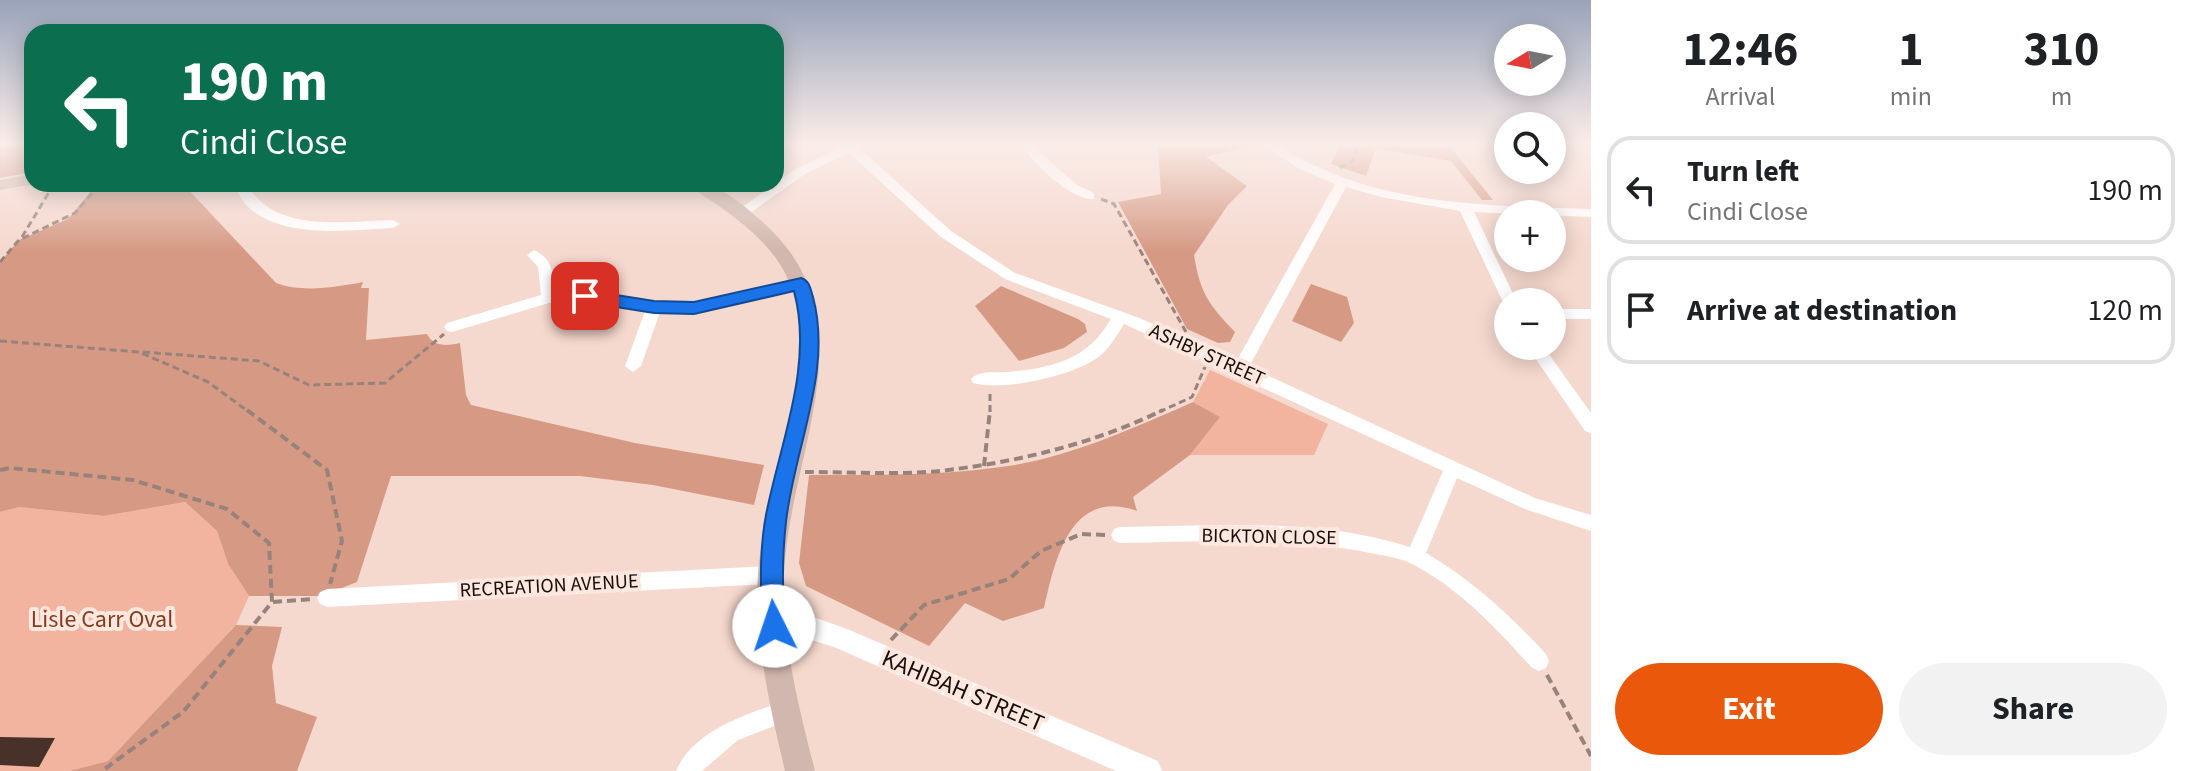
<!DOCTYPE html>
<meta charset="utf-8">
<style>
:root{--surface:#fff;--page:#f2f2f2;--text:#202124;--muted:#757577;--line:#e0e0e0;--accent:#ea580c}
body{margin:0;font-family:"Source Sans 3",sans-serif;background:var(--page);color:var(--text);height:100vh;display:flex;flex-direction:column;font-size:30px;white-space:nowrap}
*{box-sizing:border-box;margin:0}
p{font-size:26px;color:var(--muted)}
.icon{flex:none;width:44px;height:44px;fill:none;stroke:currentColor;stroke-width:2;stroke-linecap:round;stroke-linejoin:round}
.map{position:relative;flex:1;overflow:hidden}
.details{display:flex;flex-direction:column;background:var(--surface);width:600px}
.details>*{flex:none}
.top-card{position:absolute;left:24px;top:24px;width:760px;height:168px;border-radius:24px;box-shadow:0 4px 20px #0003;background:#0b6e4f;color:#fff;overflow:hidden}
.needle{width:52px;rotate:260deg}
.controls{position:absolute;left:1494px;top:24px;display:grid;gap:16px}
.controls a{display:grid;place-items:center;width:72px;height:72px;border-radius:50%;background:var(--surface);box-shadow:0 4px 20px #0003;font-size:40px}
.pin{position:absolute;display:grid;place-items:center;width:68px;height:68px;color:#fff;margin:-34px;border-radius:16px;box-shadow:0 4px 12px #0006}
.me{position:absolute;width:88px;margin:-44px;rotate:356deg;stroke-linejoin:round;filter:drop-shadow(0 0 6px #0008)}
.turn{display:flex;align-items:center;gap:28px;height:168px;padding:0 24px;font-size:36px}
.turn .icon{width:104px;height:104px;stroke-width:2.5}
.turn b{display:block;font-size:56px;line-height:68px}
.eta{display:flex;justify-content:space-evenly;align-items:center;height:136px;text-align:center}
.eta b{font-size:48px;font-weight:700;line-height:56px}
.cta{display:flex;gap:16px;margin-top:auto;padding:16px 24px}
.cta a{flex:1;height:92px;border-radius:48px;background:var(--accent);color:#fff;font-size:32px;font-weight:700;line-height:92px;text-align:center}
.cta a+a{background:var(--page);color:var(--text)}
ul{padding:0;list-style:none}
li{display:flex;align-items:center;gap:24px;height:108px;margin:0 16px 12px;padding:0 8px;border:4px solid var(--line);border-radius:24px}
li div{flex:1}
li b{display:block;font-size:30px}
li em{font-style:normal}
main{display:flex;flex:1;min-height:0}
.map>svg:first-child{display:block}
</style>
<main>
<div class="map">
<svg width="1591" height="771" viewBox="0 0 1591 771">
<rect width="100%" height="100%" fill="#f5d8ce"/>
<g fill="#f2b49e">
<polygon points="1210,370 1328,424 1314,455 1190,455 1220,417 1193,402"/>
<polygon points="185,502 217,531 228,564 249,596 236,625 108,761 69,771 0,771 0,512 19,507 104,516"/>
</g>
<g fill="#d69a84">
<polygon points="0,143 32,143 32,172 0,178"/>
<path d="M1158 143H1248L1251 146 1206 157 1247 186 1228 205 1194 255C1200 293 1209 305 1235 332L1230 342 1218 343 1187 329 1118 202 1161 194Z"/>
<polygon points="1341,143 1447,143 1493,200 1482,200 1451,161 1376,148 1366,176 1331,164"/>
<path d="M97 184H183L276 283C302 293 337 287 363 282L361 288H369L366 340 427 334C433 347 448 346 460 343L466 395 471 405 635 443 764 465 754 505 653 485 580 476H391L357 582 321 596H249L228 564 217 531 185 502 104 516 19 507 0 512V262L19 240 68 219Z"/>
<polygon points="1311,284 1347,297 1354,323 1341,342 1292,321"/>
<polygon points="1001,286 1078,319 1085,324 1087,332 1064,348 1019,361 975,306"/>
<path d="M1193 402 1220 417 1190 455 1133 497 1137 511C1071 487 1055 559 1044 608L1003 621 965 603 929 646 806 586 799 563 809 475C878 475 946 476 1015 465 1077 454 1136 427 1193 402Z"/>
<polygon points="236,625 282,627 272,666 276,703 317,717 297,771 69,771 108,761"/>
</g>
<polygon fill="#473129" points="0,737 55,738 39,767 0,765"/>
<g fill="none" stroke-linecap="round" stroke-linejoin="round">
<g stroke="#97837c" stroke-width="3" stroke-dasharray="7 4" stroke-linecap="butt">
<polyline points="1340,168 1353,160 1359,143"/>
<polyline points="1101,199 1114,204 1186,332"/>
<polyline points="22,237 54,184"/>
<polyline points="0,262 19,240 75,213 100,184"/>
<polyline points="0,341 139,352 208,382 249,412"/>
<polyline points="143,352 259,361 309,385 385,383 444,334"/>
<polyline points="990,412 990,391"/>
<polyline points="1159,412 1192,397 1205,367"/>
</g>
<g stroke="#97837c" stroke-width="4" stroke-dasharray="9 5" stroke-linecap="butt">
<polyline points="247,410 327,470 342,541 330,584"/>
<polyline points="984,466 990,410"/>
<polyline points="0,470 10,468 133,480 227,509 269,543 272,602 183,712 102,771"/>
<path d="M805 472C849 472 896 475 940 471 1018 462 1093 444 1163 410"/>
<polyline points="273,602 313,599"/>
<polyline points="891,640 924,605 1009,579 1041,551 1081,534 1107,535"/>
<polyline points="1547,675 1591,756"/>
</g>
<g fill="#fff" fill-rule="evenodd">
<path d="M851 143H866L859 148 951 231 1015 273 1142 319 1236 362 1335 184 1298 168 1259 143C1279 143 1291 155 1309 163 1333 174 1358 184 1384 190 1451 206 1522 207 1591 209V217L1474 212 1517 302H1508V307L1503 302 1460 211 1381 197 1346 187 1249 367 1535 498 1591 515V531L1525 509 1457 478 1426 553C1472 580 1510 615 1546 654L1549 661 1546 668 1539 671 1532 668C1497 629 1459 588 1412 564 1398 557 1380 555 1365 552 1284 536 1202 542 1120 543L1114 541 1111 535 1114 529 1120 527C1217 526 1316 517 1410 547L1443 471 1124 324C1117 335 1111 346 1101 355 1078 375 1003 392 973 383L971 379C979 370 995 373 1007 372 1053 368 1087 360 1111 319L1005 279 941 237 849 153 805 174 746 216H736L734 213 797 168Z"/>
<path d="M1021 143H1033L1036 149 1077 185 1094 193V199C1072 201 1030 162 1021 143Z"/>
<path d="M235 184H247C274 234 345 221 393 220L400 224 393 228C348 230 283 240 247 206 241 200 238 191 235 184Z"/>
<path d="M534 250C553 259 553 274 556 292 602 290 646 305 692 303 722 301 769 286 801 279L808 284 801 289 694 313 660 312 641 366 633 372 625 366 645 311 585 301 549 303 452 332 447 331 444 327 447 323 541 295 538 267 527 255Z"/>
<rect x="1552" y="309" width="39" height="10"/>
<polygon points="1527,346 1543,346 1591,413 1591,433 1585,431"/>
<polygon points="770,566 777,569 779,575 777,581 770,584 327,607 320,604 317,598 320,592 327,589"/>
<path d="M786 701 793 705 797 712 793 719 738 740 702 771H676C693 730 748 713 786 701Z"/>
</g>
<polygon fill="#fff" fill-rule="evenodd" points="774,614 805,614 847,629 1158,761 1162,771 1116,771 834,647 805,638 774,638 765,634 762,626 765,618"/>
<g fill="#d1b7ae" fill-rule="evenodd">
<polygon points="32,174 34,184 0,190 0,180"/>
<path d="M690 184C720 184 736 199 758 218 875 316 790 449 784 573 781 640 799 707 815 771H785C770 707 754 640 758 573 764 487 825 354 786 275 772 246 744 224 719 206 709 199 697 193 690 184Z"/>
</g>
</g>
<linearGradient id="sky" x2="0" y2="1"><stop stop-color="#99a3b9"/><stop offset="0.57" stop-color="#faede9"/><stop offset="1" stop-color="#faede9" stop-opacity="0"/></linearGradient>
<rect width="1591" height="251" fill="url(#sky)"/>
<path fill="#1a73e8" stroke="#114b97" stroke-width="2" d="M801 278C810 281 810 288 813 297 833 371 794 448 786 522 782 557 782 590 785 626L782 633 774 637 766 633 763 626C760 589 759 552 766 515 780 443 814 365 794 291L694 314 654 313 585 302 577 296 585 290 654 301 694 302Z"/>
<g text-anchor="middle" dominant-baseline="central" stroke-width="8" stroke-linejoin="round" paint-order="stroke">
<g font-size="20" fill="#170e0b" stroke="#fee7de">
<text transform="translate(1207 355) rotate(24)">ASHBY STREET</text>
<text transform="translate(1269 537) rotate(1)">BICKTON CLOSE</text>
<text transform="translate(549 586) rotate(-3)">RECREATION AVENUE</text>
</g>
<g font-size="24" fill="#853b1f" stroke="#fee7de">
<text x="102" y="619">Lisle Carr Oval</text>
</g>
<g font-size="24" fill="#170e0b" stroke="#fee7de">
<text transform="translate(963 691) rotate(23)">KAHIBAH STREET</text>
</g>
</g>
</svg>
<div class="controls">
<a><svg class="needle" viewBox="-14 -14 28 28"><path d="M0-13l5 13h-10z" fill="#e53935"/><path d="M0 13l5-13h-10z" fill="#757577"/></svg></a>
<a><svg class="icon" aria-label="search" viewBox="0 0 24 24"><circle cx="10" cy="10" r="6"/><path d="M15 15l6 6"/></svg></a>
<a>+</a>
<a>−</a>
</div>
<div class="pin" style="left:585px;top:296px;background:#d93025"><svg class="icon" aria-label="arrive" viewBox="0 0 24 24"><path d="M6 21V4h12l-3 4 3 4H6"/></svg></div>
<svg class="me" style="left:774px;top:626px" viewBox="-20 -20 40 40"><circle r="19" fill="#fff"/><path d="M0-13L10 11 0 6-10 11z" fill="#1a73e8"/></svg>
<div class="top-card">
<div class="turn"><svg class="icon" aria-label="left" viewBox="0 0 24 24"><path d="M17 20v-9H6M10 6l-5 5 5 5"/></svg><div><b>190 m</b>Cindi Close</div></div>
</div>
</div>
<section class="details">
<div class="eta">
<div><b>12:46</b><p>Arrival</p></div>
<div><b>1</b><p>min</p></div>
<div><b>310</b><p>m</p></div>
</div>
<ul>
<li><svg class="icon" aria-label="left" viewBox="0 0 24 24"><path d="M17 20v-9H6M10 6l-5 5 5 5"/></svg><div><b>Turn left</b><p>Cindi Close</p></div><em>190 m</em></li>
<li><svg class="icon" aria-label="arrive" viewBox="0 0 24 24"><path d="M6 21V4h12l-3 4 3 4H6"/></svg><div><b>Arrive at destination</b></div><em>120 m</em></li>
</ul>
<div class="cta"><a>Exit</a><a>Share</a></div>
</section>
</main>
